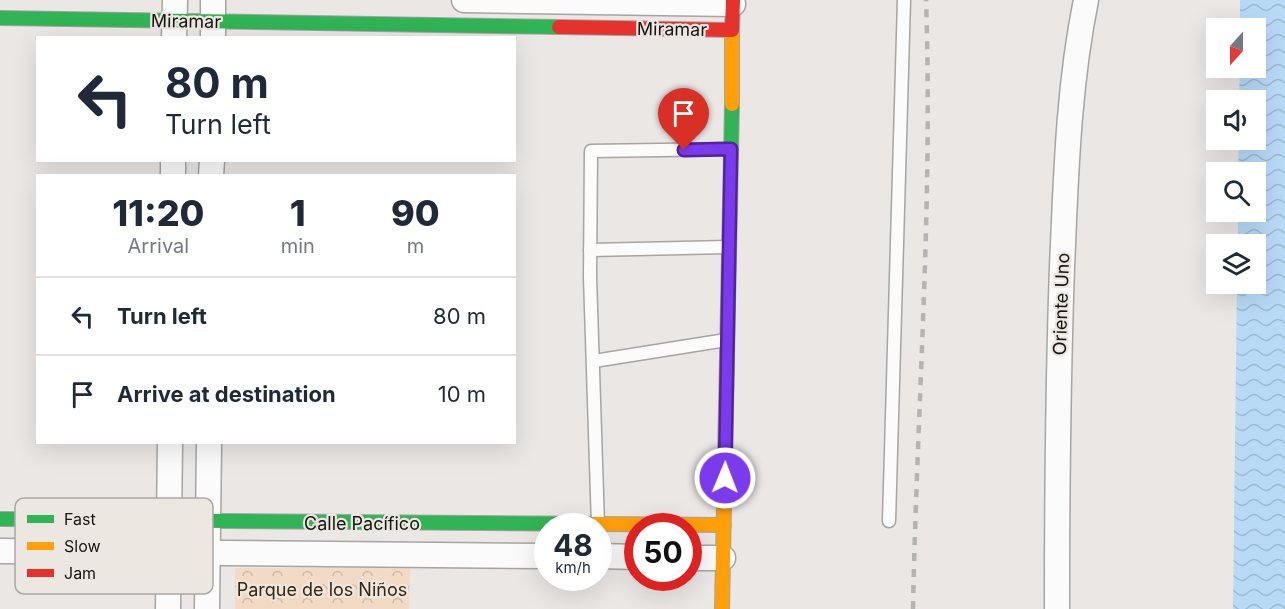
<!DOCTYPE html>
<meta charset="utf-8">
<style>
:root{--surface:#fff;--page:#f6f6f7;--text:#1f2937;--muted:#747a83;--line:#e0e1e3}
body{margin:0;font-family:Inter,sans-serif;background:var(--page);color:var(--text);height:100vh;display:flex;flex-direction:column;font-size:22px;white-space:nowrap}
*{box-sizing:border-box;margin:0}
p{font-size:20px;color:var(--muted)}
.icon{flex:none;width:33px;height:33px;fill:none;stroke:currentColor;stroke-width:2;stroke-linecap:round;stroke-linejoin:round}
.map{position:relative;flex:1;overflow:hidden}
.details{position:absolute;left:36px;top:174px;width:480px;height:270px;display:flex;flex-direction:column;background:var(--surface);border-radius:0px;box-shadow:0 6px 24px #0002}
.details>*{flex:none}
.hud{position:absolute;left:36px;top:36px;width:480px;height:126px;border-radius:0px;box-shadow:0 6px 24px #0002;background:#fff;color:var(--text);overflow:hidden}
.needle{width:39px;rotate:201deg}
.controls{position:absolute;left:1206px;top:18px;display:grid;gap:12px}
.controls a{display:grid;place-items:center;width:60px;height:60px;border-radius:0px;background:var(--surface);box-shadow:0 6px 24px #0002;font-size:30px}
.speed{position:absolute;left:534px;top:513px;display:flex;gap:12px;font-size:30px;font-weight:700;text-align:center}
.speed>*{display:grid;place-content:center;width:78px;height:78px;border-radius:50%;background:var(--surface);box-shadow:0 6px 24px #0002;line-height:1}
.speed small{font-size:15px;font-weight:400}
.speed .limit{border:9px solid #d22;background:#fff;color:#111}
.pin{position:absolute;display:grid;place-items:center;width:51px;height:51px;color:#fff;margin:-62px -26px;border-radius:50% 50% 50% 0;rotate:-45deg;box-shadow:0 0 6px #0007}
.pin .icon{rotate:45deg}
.me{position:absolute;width:66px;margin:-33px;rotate:1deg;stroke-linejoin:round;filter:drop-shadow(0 0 4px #0008)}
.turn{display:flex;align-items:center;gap:21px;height:126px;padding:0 30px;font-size:27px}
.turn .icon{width:78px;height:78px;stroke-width:2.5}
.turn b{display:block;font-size:42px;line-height:51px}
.eta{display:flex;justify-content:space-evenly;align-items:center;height:102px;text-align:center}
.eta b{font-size:36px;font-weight:800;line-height:42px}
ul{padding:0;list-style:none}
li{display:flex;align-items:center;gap:18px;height:78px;padding:0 30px;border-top:2px solid var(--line)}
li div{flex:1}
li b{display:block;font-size:22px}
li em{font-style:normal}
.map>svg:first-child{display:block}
</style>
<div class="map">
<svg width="1285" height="609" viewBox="0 0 1285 609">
<defs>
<pattern id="forest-crowns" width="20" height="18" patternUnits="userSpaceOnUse" patternTransform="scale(1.5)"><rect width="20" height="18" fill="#f3dac4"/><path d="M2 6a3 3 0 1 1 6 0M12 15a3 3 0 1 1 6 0" fill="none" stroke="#d0baa7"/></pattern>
<pattern id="water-waves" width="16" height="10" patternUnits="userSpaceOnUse" patternTransform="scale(1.5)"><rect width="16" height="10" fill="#b9daf6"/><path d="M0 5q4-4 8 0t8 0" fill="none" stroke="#9ebad2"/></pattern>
</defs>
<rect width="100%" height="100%" fill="#eae7e5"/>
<polygon fill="url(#forest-crowns)" points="235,568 410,568 409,609 235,609"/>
<polygon fill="url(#water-waves)" points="1240,0 1285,0 1285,609 1233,609 1237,284 1256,284 1256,244 1238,244 1238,212 1256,212 1256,172 1238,172 1239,140 1256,140 1256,100 1239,100 1240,68 1256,68 1256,28 1240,28"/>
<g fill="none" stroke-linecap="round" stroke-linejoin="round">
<g stroke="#a7a4a2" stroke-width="15">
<g id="lane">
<polyline points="590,250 728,247"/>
<polyline points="594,361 726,340"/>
<polyline points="889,521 904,0"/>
<polyline points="599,556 590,277 591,151 730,149"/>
</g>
</g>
<g stroke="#a7a4a2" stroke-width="27">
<g id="street">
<polyline points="464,0 733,4"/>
<polyline points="174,38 175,0"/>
<polyline points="213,38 213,0"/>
<polyline points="173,176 173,160"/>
<polyline points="211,176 212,160"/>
<polyline points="0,551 548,556"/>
<polyline points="598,556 638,557"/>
<polyline points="688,558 723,558"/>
<polyline points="168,609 170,442"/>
<polyline points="207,609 209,442"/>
<path d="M1057 609C1057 495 1058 381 1062 267 1066 177 1068 89 1086 0"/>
</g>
</g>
<g stroke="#a7a4a2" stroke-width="16">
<g id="fast">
<polyline points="0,18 559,27"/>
<polyline points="728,304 732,104"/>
<polyline points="0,519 595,524"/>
</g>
</g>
<g stroke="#a7a4a2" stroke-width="16">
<g id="slow">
<polyline points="732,30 732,104"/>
<polyline points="595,524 724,525"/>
<polyline points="722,609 728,304"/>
</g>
</g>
<g stroke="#a7a4a2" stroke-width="16">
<polyline id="jam" points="559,27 732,30 733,0"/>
</g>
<use href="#lane" stroke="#fcfbfb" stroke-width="12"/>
<use href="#street" stroke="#fcfbfb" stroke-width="24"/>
<use href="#fast" stroke="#30b455" stroke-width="14"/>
<use href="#slow" stroke="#ff9f0a" stroke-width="14"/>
<use href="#jam" stroke="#e5322d" stroke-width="14"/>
<path stroke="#b4b4b4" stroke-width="4.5" stroke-dasharray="8 8" stroke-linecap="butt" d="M913 609C917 406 933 203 926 0"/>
</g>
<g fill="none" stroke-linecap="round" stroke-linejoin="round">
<g stroke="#51269a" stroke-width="15">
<polyline id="route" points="684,150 731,149 725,478"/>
</g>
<use href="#route" stroke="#7c3aed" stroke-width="10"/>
</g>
<g text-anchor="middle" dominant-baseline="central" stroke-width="4.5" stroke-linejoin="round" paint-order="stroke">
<g font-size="18" fill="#161412" stroke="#ede7e2">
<text transform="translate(186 21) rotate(1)">Miramar</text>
<text transform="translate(672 29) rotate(1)">Miramar</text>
<text transform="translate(1061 304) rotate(-88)">Oriente Uno</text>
<text x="362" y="523">Calle Pacífico</text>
</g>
<g font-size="18" fill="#3b240c" stroke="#ede7e2">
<text x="322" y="589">Parque de los Niños</text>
</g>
</g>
<rect x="15" y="498" width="198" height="96" rx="9" fill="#ede7e2" stroke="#aca8a4" stroke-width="1.5"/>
<rect x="27" y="515" width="27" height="8" fill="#30b455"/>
<rect x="27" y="542" width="27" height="8" fill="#ff9f0a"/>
<rect x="27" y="569" width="27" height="8" fill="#e5322d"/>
<g font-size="16" fill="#161412">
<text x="64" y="525">Fast</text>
<text x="64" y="552">Slow</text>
<text x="64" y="579">Jam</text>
</g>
</svg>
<div class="controls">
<a><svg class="needle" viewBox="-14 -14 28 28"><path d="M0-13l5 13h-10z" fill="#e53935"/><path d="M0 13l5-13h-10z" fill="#747a83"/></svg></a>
<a><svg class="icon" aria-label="sound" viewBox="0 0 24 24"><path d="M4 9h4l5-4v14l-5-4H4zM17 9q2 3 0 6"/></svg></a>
<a><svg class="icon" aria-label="search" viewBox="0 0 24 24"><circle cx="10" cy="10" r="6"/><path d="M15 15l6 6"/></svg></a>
<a><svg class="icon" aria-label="layers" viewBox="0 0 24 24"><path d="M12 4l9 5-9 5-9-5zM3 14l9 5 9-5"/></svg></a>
</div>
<div class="speed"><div>48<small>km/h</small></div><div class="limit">50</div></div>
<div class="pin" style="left:684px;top:150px;background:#d93025"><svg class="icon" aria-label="arrive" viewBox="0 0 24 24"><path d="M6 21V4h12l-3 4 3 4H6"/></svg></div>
<svg class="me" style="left:725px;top:478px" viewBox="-20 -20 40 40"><circle r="17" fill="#7c3aed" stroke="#fff" stroke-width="3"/><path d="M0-11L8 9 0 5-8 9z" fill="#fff"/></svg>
<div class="hud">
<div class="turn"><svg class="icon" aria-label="left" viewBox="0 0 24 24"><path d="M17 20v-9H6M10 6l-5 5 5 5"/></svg><div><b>80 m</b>Turn left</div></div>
</div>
<section class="details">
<div class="eta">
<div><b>11:20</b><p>Arrival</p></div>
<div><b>1</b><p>min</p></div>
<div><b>90</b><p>m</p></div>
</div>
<ul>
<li><svg class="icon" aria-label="left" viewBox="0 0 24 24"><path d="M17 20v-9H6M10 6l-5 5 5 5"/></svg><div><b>Turn left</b></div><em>80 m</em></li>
<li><svg class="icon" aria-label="arrive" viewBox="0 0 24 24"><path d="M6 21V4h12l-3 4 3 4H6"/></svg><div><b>Arrive at destination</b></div><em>10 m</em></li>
</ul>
</section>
</div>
